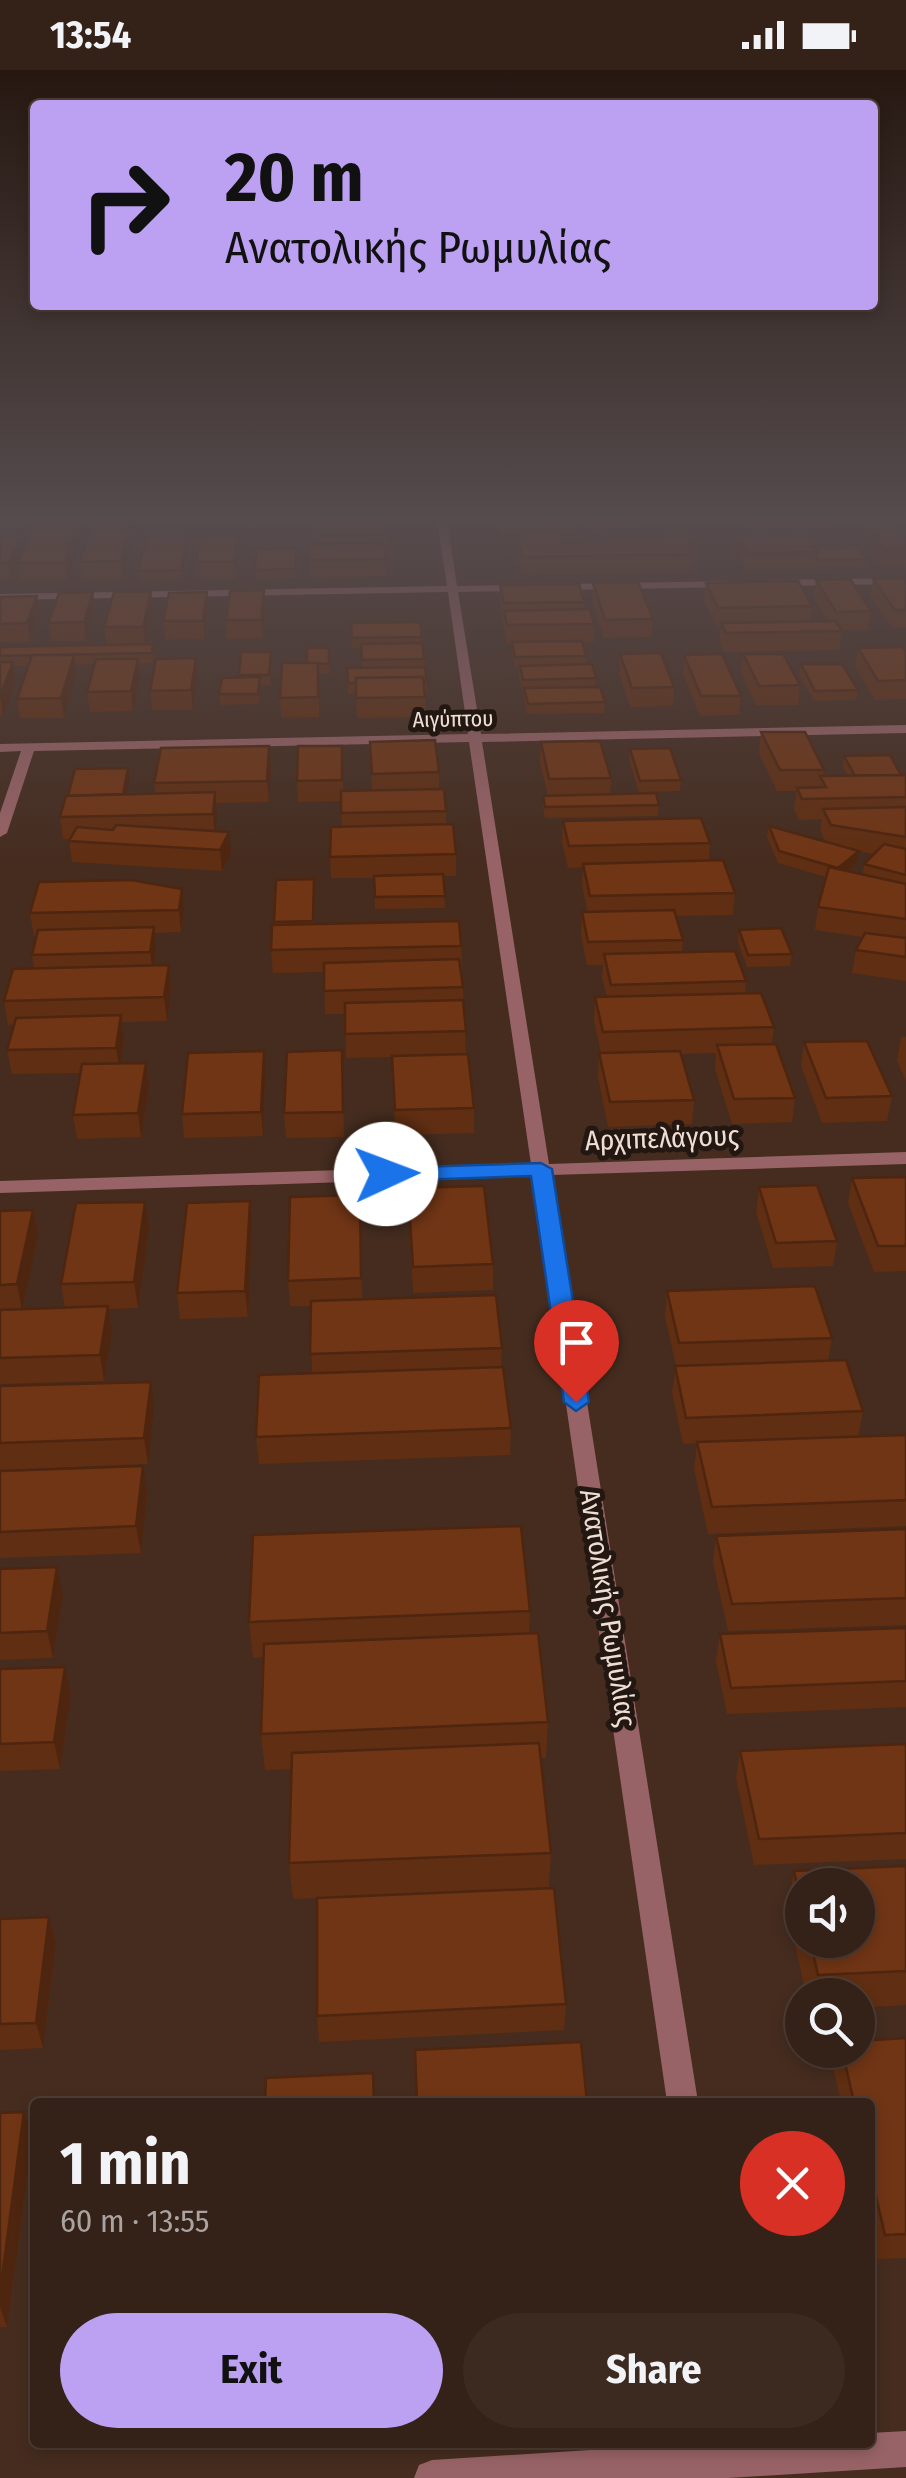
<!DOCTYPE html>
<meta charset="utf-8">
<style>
:root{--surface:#342117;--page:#3c2920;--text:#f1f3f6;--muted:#a9a3a1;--line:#4e3e36;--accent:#bca0f2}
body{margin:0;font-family:"Fira Sans Condensed",sans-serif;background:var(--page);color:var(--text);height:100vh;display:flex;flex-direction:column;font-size:38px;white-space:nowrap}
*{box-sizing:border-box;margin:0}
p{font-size:32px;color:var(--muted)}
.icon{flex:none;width:55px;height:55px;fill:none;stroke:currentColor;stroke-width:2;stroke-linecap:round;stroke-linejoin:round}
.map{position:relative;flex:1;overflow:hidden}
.sheet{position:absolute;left:30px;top:2028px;width:845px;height:350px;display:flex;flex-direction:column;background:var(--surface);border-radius:10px;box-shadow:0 5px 15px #0003,0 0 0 2px var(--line)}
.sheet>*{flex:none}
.top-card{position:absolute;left:30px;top:30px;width:848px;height:210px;border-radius:10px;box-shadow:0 5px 15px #0003,0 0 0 2px var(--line);background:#bca0f2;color:#111;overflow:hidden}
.fabs{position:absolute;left:785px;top:1798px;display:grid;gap:20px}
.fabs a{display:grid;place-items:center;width:90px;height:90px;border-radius:50%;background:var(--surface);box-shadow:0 5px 15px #0003,0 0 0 2px var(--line);font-size:50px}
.pin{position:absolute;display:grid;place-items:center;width:85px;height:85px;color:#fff;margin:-102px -42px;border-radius:50% 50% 50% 0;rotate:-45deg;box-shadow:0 0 10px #0007}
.pin .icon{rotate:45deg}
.me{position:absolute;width:110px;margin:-55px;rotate:88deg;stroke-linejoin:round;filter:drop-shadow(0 0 8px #0008)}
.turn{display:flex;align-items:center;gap:35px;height:210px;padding:0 30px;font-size:45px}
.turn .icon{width:130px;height:130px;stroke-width:2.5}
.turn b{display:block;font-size:70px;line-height:85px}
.round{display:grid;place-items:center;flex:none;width:105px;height:105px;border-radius:52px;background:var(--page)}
.summary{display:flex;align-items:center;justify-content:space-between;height:170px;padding:0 30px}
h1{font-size:60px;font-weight:700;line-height:75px}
.button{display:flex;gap:20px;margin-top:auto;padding:20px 30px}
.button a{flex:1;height:115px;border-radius:60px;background:var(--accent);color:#111;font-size:40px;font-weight:700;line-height:115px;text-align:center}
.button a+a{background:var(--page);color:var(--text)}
.status{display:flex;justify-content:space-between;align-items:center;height:70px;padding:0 50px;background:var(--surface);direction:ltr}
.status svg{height:28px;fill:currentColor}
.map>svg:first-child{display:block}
</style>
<div class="status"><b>13:54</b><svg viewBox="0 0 49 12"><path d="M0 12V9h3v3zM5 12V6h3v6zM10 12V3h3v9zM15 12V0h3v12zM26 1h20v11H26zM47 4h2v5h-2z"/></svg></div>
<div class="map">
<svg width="906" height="2408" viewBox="0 0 906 2408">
<rect width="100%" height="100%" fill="#452c1f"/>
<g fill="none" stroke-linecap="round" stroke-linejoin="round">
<g fill="#986366" fill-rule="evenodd">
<polygon points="437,450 447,450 457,516 733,511 738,514 733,517 458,522 481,664 906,655 906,663 482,672 549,1094 906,1082 906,1094 551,1105 698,2032 667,2032 533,1106 0,1123 0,1111 531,1094 469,672 34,681 7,763 0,767 0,743 21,681 0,682 0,674 468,664 448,522 0,530 0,524 447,516"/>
<polygon points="906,508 906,514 772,516 767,513 772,510"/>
</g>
<polygon fill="#986366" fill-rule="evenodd" points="906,2361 906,2397 728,2408 414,2408 419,2395 432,2390 716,2372 870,2372 870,2363"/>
</g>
<g fill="#602e12" fill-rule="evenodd">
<polygon points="0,450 31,450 29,455 0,456"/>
<polygon points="315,450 384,450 385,465 390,476 390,485 385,485 386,506 310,508 309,474 316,474"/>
<polygon points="507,450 578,450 578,456 572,456 575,464 574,473 668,466 668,461 694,473 691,501 522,505 515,474 500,475 497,464 497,455 508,455"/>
<polygon points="588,450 634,450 634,458 591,459"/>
<polygon points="748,450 832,450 831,457 754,459"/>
<polygon points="79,451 81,467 68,510 20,511 18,494 11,510 0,511 0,464 23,480"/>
<polygon points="865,454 906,466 906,497 883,497 863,471"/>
<polygon points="135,460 123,509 82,510 80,492"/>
<polygon points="188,463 188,472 182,509 139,510 138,501"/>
<polygon points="737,465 867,489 865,498 747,500 736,482"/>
<polygon points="296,478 297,508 256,509 255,500"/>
<polygon points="238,482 236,509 198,510 196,492"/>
<polygon points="906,508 906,558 893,558 870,526 873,509"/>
<polygon points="816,510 871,541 868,560 841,560 840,580 724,582 719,571 721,556 716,556 704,531 706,513 812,536 810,551 828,551 814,528"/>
<polygon points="593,513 653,549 651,567 604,568 592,531"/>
<polygon points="500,515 584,532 584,539 594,554 594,572 582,573 586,586 586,594 596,608 595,617 605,632 604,643 527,644 524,628 524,620 522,620 519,606 519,598 515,598 512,583 512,574 507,574 500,533"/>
<polygon points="93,522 95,540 86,571 51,571 48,553"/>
<polygon points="151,522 153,540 145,575 154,584 153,593 139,594 140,608 133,641 90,642 87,622 95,594 75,595 76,604 64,648 20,648 17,629 28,596 14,596 16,611 3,646 0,646 0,577 107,575 104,557"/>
<polygon points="37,526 40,544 30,572 0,572 0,527"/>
<polygon points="265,538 263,568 227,569 226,550"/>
<polygon points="209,540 204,569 165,570 163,551"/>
<polygon points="420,552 427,612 427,622 425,622 426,647 357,648 356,623 348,624 347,598 362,598 361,578 352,578 351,553"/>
<polygon points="329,578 329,604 319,604 319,647 281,648 280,628 307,593"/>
<polygon points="858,578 906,582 906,629 875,630 855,597"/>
<polygon points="241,582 271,582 270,615 260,615 259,634 220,635 219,624 239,608"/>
<polygon points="620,584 674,617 673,636 630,637 619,603"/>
<polygon points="743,584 800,615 798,635 756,635 741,603"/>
<polygon points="684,585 741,626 739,645 700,646 683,604"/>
<polygon points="196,588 198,607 193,640 152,640 150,621"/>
<polygon points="801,594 858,620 856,630 814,631 799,605"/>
<path d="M761 662 824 700 823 706H848L843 697 844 686 901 705H906V911L852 903 856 880 863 867 815 860 818 837 826 807 778 793 767 767 769 756 826 772 820 760 822 749 799 750 794 739 797 721H777L759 683ZM859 781 874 784 864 794 863 804 848 801 857 793Z"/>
<polygon points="370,672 439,702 439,719 446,741 446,754 456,784 456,806 443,806 445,838 375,839 374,808 331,808 330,787 342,756 341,731 298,732 297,711 342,676 343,721 372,720"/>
<polygon points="541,672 611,708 610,724 659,735 658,746 545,748 543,737 543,726 548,725 540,693"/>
<polygon points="269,676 271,696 269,732 216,733 215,761 231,783 222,801 72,792 69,771 70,769 63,769 60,747 130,709 126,724 156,724 154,713"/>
<polygon points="630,679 681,710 680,721 639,722 629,690"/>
<polygon points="563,751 710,773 709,791 735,823 733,845 676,846 683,870 682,882 746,911 745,923 774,957 772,974 795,1028 792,1052 732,1054 715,999 716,983 681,984 694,1030 692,1054 608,1057 598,1007 599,983 601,983 594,951 595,927 607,927 602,907 603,895 587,895 581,865 582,842 588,842 582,816 583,797 568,798 562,772"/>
<polygon points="276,810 314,820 314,854 461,876 466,984 474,1038 474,1063 395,1065 392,987 346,988 345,944 325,944 324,902 273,903 271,880 275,855"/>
<polygon points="39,812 184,841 181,862 154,863 156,880 154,896 169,895 171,918 167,951 122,952 124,969 121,993 146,993 149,1017 141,1067 77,1069 73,1045 81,1003 12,1004 7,980 14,954 8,955 4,931 34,898 32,885 37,866 34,866 30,843"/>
<polygon points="739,860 792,884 790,896 747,897 738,872"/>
<polygon points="901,967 906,967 906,1011 897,991"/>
<polygon points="804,972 892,1026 887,1051 822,1053 801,996"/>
<polygon points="264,981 265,1005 263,1066 184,1068 182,1044"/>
<polygon points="343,1004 344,1067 286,1068 284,1043"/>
<polygon points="906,1107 906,1201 874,1202 848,1133 852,1108"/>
<polygon points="759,1117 837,1171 833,1196 773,1198 756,1142"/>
<polygon points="408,1118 493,1194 493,1220 413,1223"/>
<polygon points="360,1125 362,1229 502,1278 501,1297 511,1358 510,1385 259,1394 256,1367 312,1303 311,1236 290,1236 288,1211"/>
<polygon points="145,1132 149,1157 138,1238 108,1239 112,1262 104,1311 0,1314 0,1141 33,1140 38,1165 22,1239 65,1238 61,1214"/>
<polygon points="252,1157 248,1247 180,1249 177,1223"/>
<polygon points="667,1221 832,1268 828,1291 863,1341 858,1367 906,1365 906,1456 708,1464 694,1399 697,1373 683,1374 672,1322 676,1296 665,1246"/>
<polygon points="0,1316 154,1338 148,1394 0,1400"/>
<polygon points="0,1401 147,1423 141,1483 0,1488"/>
<polygon points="906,1459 906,1555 728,1561 713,1493 716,1466"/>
<polygon points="0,1499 63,1524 53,1588 0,1590"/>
<polygon points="530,1541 529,1564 548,1652 546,1688 541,1688 551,1783 549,1818 566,1934 564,1960 319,1972 317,1946 317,1828 293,1829 289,1793 291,1699 265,1700 261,1664 264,1587 253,1588 249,1552"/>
<polygon points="906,1558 906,1637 727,1644 716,1591 720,1564"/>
<polygon points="65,1597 71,1624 60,1699 0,1701 0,1599"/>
<polygon points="906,1674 906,1789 754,1795 736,1708 740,1681"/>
<path d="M906 1796V1935L858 1938V1925H806L787 1837 794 1801ZM802 1815 858 1870H802Z"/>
<polygon points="49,1847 56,1873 43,1978 0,1980 0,1849"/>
<polygon points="906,1968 906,2188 877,2189 870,2160 870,2032 841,2032 833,1997 838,1980 858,1980"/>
<polygon points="24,2042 32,2067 7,2257 0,2257 0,2043"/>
</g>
<g fill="#4e250f">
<polygon points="131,450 134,450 135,460 123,509 121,491"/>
<polygon points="79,451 81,467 68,510 65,493"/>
<polygon points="20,463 23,480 11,510 9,493"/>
<polygon points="188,463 188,472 182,509 181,500"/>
<polygon points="237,465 238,482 236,509 235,492"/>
<polygon points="264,520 265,538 263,568 261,550"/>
<polygon points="93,522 95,540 86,571 84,552"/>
<polygon points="151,522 153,540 145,575 143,557"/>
<polygon points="207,522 209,540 204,569 203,551"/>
<polygon points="37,526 40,544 30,572 27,553"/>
<polygon points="74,585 76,604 64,648 61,628"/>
<polygon points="196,588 198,607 193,640 191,620"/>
<polygon points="138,589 140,608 133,641 131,621"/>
<polygon points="13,592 16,611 3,646 0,626"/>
<polygon points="269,676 271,696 269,732 267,711"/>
<polygon points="128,698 130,709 124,737 122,725"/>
<polygon points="215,722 217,744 215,766 213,744"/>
<polygon points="229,762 231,783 222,801 220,780"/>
<polygon points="859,781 857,793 837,810 838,798"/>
<polygon points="182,819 184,841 181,862 179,840"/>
<polygon points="154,857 156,880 153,905 150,882"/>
<polygon points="169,895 171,918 167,951 164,927"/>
<polygon points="121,945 124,969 120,1002 116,978"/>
<polygon points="264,981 265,1005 263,1066 261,1042"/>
<polygon points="146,993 149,1017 141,1067 138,1043"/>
<polygon points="250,1131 252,1157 248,1247 245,1221"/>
<polygon points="145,1132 149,1157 138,1238 134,1212"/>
<polygon points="33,1140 38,1165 22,1240 17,1214"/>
<polygon points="108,1236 112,1262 104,1311 100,1285"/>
<polygon points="151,1312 154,1338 148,1394 144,1368"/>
<polygon points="143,1396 147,1423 141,1483 136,1456"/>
<polygon points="57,1497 63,1524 53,1588 47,1561"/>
<polygon points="65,1597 71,1624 60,1699 54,1672"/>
<polygon points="49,1847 56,1873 43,1978 36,1953"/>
<polygon points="24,2042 32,2067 7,2257 0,2237 0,2222"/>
</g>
<g fill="#703515" stroke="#4e250f" stroke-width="2.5">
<polygon points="93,450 131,450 121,491 80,492"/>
<polygon points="315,450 384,450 385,460 315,461"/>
<polygon points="34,451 79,451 65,493 18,493"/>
<polygon points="571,453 575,464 559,464 558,461 515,462 516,465 500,466 497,455"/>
<polygon points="865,454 895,454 906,466 906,480 885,480"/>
<polygon points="558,461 563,474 670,466 668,461 687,461 694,473 687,474 692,484 523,487 515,462"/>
<polygon points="20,463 9,493 0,493 0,464"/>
<polygon points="188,463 181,500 138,501 147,464"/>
<polygon points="806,464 818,482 748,483 737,465"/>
<polygon points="237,465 235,492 196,492 200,466"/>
<polygon points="389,465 390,476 384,476 384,473 316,474 316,466"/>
<polygon points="384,473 386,489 309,490 309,474"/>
<polygon points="858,477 867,489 817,490 818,482 816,478"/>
<polygon points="296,478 296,499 255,500 256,479"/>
<polygon points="906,508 906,540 895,540 873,509"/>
<polygon points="850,509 871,541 836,542 816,510"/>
<polygon points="798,511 812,536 718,538 706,513"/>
<polygon points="638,512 653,549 605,550 593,513"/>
<polygon points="579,514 584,532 504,533 500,515"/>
<polygon points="264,520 261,550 226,550 230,521"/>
<polygon points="93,522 84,552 48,553 59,523"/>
<polygon points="114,522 151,522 143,557 104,557"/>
<polygon points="207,522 203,551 163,551 169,523"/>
<polygon points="37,526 27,553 0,554 0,527"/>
<polygon points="590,539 594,554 507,555 504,541"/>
<polygon points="836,551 842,561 726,563 721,553"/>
<polygon points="420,552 422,567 352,568 351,553"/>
<polygon points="582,571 586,586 515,587 512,572"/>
<polygon points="422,573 424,589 362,590 361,574"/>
<polygon points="153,574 152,583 0,586 0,577"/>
<polygon points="902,577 906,582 906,610 878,611 858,578"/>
<polygon points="307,578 329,578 329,594 307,593"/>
<polygon points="241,582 271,582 269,605 239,605"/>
<polygon points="661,583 674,617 632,618 620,584"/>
<polygon points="722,584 741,626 701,626 684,585"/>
<polygon points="743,584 783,584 800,615 759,616"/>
<polygon points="32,585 74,585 61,628 17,629"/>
<polygon points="196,588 191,620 150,621 156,589"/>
<polygon points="96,589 138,589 131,621 87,622"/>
<polygon points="0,592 13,592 0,626"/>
<polygon points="282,593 318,593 318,627 280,628"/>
<polygon points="592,594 596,608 523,610 520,596"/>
<polygon points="801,594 842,594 858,620 815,621"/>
<polygon points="425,597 427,612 424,612 423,607 356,608 356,613 348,613 347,598"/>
<polygon points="260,607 258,624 219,624 222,608"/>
<polygon points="423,607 425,627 356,628 356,608"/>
<polygon points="600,617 605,632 528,634 524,618"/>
<polygon points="761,662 805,662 824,700 780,700"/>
<polygon points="435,670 439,702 372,704 370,672"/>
<polygon points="600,671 611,708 549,709 541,672"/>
<polygon points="269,676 267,711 154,713 161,678"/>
<polygon points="298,676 342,676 342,710 297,711"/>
<polygon points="670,678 681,710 640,711 630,679"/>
<polygon points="890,685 901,705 855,706 844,686"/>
<polygon points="128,698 123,724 68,726 75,699"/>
<polygon points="906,705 906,727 802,729 797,718 826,717 820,706"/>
<polygon points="444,719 446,741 341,743 341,721"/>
<polygon points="215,722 213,744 60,747 66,726"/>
<polygon points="656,723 659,735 545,737 543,726"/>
<polygon points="906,737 906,767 831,755 823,739"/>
<polygon points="701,748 710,773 569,776 563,751"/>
<polygon points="453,754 456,784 330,787 331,757"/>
<polygon points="116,755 229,762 220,780 69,771 77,757 113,760"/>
<polygon points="769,756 859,781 838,798 779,781"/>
<polygon points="884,774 906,779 906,805 864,794"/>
<polygon points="723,790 735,823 590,826 583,794"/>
<polygon points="829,797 906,814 906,849 818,837"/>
<polygon points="443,804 445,826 375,827 374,806"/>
<polygon points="314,809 313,851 274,852 276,810"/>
<polygon points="131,810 182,819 179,840 30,843 39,812"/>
<polygon points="674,840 683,870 588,872 582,842"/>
<polygon points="459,851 461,876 271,880 272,855"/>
<polygon points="154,857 150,882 32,885 38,860"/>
<polygon points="781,858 792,884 748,885 739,860"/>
<polygon points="865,863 906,868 906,887 856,880"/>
<polygon points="735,881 746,911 611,915 604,884"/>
<polygon points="459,889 463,917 324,921 324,893"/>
<polygon points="169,895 164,927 4,931 13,899"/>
<polygon points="761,923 774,957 603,962 595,927"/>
<polygon points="463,930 466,961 345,964 345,933"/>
<polygon points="121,945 116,978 7,980 16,948"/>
<polygon points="867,971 892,1026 826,1028 804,972"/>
<polygon points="776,974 795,1028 734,1029 717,975"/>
<polygon points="342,980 343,1042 284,1043 287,982"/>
<polygon points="264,981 261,1042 182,1044 188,983"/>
<polygon points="680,981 694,1030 610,1032 599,983"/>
<polygon points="468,984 474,1038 395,1040 392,986"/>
<polygon points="146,993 138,1043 73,1045 82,994"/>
<polygon points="906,1107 906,1176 878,1176 852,1108"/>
<polygon points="817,1115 837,1171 776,1173 759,1117"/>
<polygon points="484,1116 493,1194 413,1197 408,1118"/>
<polygon points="360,1125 361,1208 288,1211 290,1127"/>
<polygon points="250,1131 245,1221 177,1223 187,1133"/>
<polygon points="145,1132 134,1212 61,1214 76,1133"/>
<polygon points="33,1140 17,1214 0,1215 0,1141"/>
<polygon points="815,1216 832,1268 679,1273 667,1221"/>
<polygon points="496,1225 502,1278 310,1284 311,1231"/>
<polygon points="108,1236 100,1285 0,1288 0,1240"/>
<polygon points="846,1290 863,1341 686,1348 675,1296"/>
<polygon points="503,1297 511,1358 256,1367 259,1305"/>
<polygon points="151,1312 144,1368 0,1373 0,1316"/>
<polygon points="906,1365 906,1430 712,1437 697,1372"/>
<polygon points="143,1396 136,1456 0,1462 0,1401"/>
<polygon points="521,1456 530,1541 249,1552 253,1465"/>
<polygon points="906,1459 906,1528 732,1534 716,1466"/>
<polygon points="57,1497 47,1561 0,1563 0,1499"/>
<polygon points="906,1558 906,1611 731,1618 720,1564"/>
<polygon points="538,1563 548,1652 261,1664 264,1574"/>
<polygon points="65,1597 54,1672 0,1674 0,1599"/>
<polygon points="539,1673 551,1783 289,1793 292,1683"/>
<polygon points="906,1674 906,1763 759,1769 740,1681"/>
<polygon points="906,1796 906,1901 818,1905 810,1870 858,1870 858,1815 802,1815 802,1838 794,1801"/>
<polygon points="554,1818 566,1934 317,1946 317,1828"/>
<polygon points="49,1847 36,1953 0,1954 0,1849"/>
<polygon points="906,1968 906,2164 885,2165 870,2101 870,2032 854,2032 842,1980 858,1980 858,1971"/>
<polygon points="581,1972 587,2032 417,2032 415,1980"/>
<polygon points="373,2003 374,2032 265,2032 266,2008"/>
<polygon points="24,2042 0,2222 0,2043"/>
</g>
<linearGradient id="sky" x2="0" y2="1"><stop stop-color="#261811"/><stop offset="0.57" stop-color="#564b4d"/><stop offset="1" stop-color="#564b4d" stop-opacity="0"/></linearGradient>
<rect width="906" height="787" fill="url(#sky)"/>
<polygon fill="#1a73e8" stroke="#114b97" stroke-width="2.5" points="541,1093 552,1099 589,1332 576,1341 564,1332 531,1106 386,1111 376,1104 386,1098"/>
<g text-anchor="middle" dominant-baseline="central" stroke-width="10" stroke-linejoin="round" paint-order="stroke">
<g font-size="22" fill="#efded5" stroke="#231712">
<text transform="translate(453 649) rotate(-1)">Αιγύπτου</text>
</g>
<g font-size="28" fill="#efded5" stroke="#231712">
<text transform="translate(662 1068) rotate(-2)">Αρχιπελάγους</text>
<text transform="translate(608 1538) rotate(81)">Ανατολικής Ρωμυλίας</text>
</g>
</g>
</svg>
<div class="fabs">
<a><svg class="icon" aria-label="sound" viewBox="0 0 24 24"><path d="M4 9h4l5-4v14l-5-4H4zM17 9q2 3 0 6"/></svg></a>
<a><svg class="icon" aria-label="search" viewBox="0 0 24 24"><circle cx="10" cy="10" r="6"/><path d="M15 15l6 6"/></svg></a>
</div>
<div class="pin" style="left:576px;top:1332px;background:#d93025"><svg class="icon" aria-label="arrive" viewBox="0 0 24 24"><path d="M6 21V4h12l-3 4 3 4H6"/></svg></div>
<svg class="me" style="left:386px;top:1104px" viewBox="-20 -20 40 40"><circle r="19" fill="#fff"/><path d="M0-13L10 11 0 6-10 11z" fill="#1a73e8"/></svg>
<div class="top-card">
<div class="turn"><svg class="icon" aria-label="right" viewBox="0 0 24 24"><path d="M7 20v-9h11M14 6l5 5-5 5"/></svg><div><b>20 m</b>Ανατολικής Ρωμυλίας</div></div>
</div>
<section class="sheet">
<div class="summary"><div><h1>1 min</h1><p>60 m · 13:55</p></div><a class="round" style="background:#d93025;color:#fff"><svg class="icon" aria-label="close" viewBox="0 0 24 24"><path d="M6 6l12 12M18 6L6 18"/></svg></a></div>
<div class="button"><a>Exit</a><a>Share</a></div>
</section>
</div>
